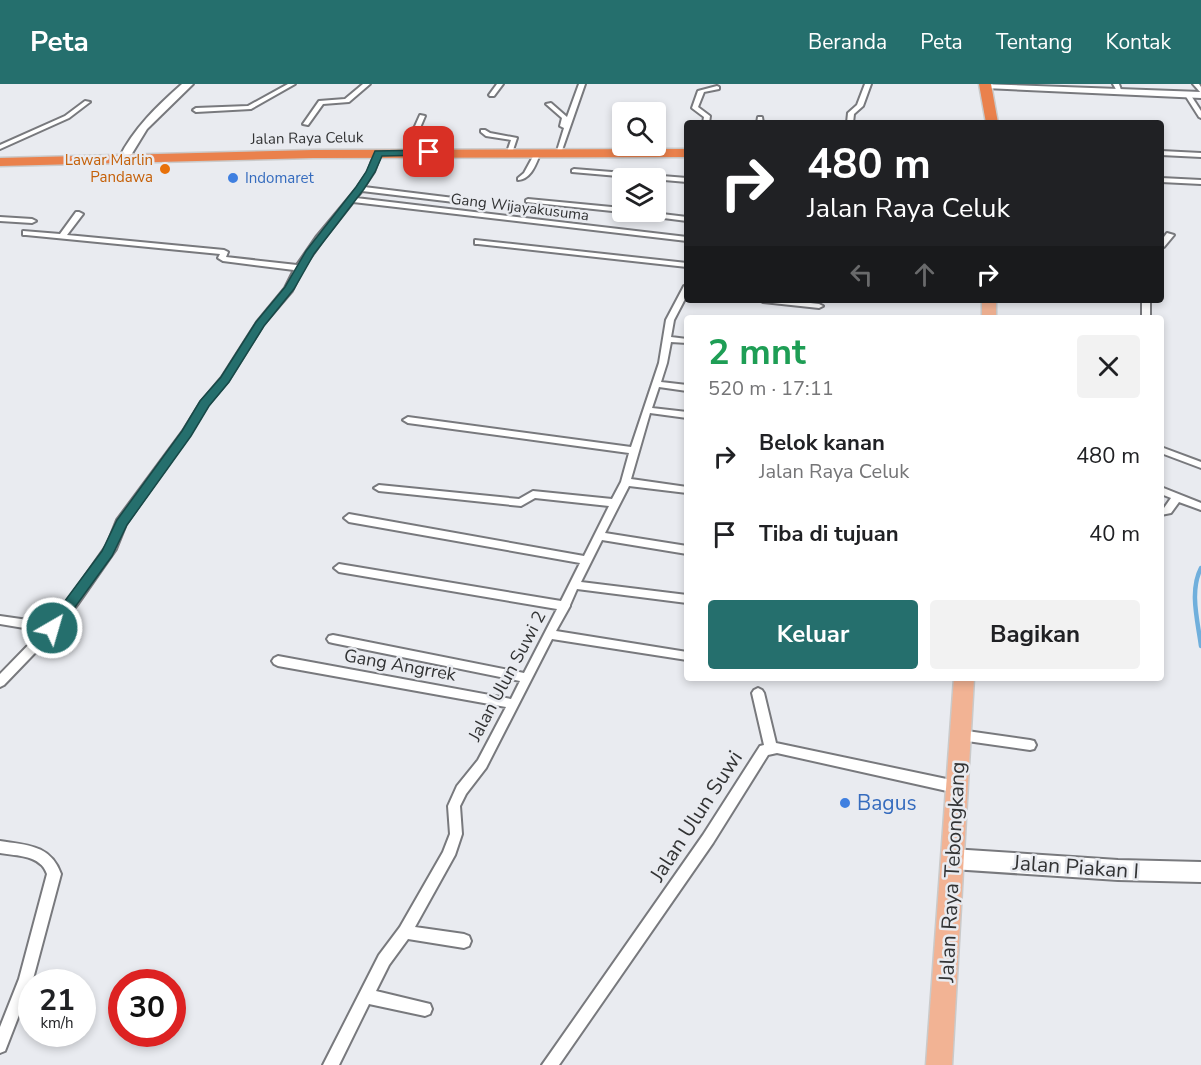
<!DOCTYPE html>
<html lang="id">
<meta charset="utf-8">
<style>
:root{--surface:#fff;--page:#f2f2f2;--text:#202124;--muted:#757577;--accent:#256f6d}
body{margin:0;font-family:"Nunito Sans",sans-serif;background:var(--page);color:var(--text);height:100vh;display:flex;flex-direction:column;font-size:22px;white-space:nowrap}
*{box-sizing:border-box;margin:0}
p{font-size:20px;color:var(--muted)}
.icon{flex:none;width:33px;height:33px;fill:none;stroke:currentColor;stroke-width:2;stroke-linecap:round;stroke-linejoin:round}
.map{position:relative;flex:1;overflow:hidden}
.sheet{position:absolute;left:684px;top:231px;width:480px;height:366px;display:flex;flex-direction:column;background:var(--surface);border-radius:6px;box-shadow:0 3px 9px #0003}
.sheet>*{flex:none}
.guide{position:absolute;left:684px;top:36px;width:480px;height:183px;border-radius:6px;box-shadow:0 3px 9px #0003;background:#202124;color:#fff;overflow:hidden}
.buttons{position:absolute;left:612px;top:18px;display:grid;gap:12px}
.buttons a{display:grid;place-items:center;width:54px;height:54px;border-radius:6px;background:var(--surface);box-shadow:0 3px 9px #0003;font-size:30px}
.speed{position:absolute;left:18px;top:885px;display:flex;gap:12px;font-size:30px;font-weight:700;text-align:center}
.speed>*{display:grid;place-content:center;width:78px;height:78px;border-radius:50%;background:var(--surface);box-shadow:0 3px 9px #0003;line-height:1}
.speed small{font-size:15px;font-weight:400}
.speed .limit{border:9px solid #d22;background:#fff;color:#111}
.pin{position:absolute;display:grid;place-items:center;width:51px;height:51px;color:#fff;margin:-26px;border-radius:12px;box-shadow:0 3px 9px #0006}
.me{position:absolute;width:66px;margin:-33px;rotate:38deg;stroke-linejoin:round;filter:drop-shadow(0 0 4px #0008)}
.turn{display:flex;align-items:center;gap:21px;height:126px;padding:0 24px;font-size:27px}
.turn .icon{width:78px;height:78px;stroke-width:2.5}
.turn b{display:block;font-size:42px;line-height:51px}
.lanes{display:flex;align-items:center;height:57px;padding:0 24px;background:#0003;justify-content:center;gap:30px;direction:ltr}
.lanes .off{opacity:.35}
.round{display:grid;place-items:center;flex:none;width:63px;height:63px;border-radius:6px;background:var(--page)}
.summary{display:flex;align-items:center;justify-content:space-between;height:102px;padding:0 24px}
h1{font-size:36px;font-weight:700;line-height:45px;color:#1e9e55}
.cta{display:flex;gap:12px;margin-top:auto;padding:12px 24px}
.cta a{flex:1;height:69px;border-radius:6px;background:var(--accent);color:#fff;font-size:24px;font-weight:700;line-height:69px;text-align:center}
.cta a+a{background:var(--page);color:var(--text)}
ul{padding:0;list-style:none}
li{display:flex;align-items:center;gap:18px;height:78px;padding:0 24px}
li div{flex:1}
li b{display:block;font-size:22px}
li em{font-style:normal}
header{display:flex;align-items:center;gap:36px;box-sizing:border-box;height:84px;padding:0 30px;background:var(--accent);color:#fff}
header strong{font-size:28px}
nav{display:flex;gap:33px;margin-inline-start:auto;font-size:21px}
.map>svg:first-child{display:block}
</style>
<header>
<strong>Peta</strong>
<nav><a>Beranda</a><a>Peta</a><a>Tentang</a><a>Kontak</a></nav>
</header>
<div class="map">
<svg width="1201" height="981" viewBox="0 0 1201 981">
<rect width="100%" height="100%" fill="#e9ebf0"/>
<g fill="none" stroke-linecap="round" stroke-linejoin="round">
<path stroke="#70afdc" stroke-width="4.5" d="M1201 484C1189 507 1198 538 1201 562"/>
<g stroke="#78797d" stroke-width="4">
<g id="street">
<polygon points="288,0 295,0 251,25 196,28 193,26 196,24 248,22"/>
<polygon points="363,0 370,0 349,18 323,20 308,41 303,40 319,17 345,15"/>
<polygon points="497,0 503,0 494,12 490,12 489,11"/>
<polygon points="579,0 585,0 561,69 556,70 564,44 560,42 562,34 546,20 551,19 567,33"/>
<polygon points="865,0 871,0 863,22 854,30 853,39 847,39 848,29 857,21"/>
<polygon points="1113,0 1119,0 1122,9 1118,9"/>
<polygon points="1193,0 1199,0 1201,3 1201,9"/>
<polygon points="717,2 719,3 719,5 704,8 698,23 710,32 709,39 703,39 704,33 692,24 698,7"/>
<polygon points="1188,9 1190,10 1201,27 1201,34 1199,33 1185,11"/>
<polygon points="85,17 90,18 69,34 0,65 0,61 65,32"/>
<polygon points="420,31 425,32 414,58 413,69 408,70 408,58"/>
<polygon points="758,33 762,33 763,39 757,39"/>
<polygon points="481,46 485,46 490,49 517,54 512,69 507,68 511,56 486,52 481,48"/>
<polygon points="656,53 664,57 663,67 658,66"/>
<polygon points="378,67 381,69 374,88 364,103 454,114 457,116 454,118 362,107 356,114 687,153 687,157 353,118 323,156 303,184 292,207 263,241 228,297 207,322 189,351 126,440 116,465 77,521 56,547 4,601 0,603 0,590 42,547 0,540 0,532 49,539 69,515 107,461 117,436 183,347 201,318 222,293 257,238 285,204 294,186 223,177 218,174 220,170 26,151 23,151 23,147 60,150 76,128 79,128 83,130 67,151 224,166 228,168 226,173 297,181 317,152 357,104 368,88 375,69"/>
<path d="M536 67 541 68C536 79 532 95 518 96V94L524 89Z"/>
<polygon points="1161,67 1201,69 1201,73 1161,71"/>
<polygon points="574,85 687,94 687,98 572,88 572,86"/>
<polygon points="1161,94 1201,96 1201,100 1161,98"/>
<polygon points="528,115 622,124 622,128 624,128 622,128 526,118 526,116"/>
<polygon points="628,128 645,128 687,133 687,137 632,130"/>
<polygon points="0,133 32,135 36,137 32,139 0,137"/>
<polygon points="1167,149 1174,151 1164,163 1161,163 1161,157"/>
<polygon points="475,156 687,179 687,183 478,160 475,160"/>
<polygon points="684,202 687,202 687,211 674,236 671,253 687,255 687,259 671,258 667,279 661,298 687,301 687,307 659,303 652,324 687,328 687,334 650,329 631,395 687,403 687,409 629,402 605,449 687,462 687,470 602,456 581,498 687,511 687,519 577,505 570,521 570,522 556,547 687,568 687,576 552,555 486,684 466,710 460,722 462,750 455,771 415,843 464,850 469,852 471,857 469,862 464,864 408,855 389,881 376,907 430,920 432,925 430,930 425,932 369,920 339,981 323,981 379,871 400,843 443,768 450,750 448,722 457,702 478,676 506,623 278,582 274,580 272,577 274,574 278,572 511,615 520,597 333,559 329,558 327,555 329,552 333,551 524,589 557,525 339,488 334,484 339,480 561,517 580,479 349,438 344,434 349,430 584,472 609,422 535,414 521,422 379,407 374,404 379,401 519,415 533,407 612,415 621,398 629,369 408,339 403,336 408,333 631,363 659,279 666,236"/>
<polygon points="759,216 785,216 819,220 823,222 819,224 763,218"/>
<rect x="1142" y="216" width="8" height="18"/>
<polygon points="1161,363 1201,378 1201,384 1161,369"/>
<polygon points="1161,403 1201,419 1201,426 1179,418 1171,429 1161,431 1161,425 1164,424 1171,414 1161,410"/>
<polygon points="758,604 762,606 764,609 776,659 956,697 960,699 962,703 960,707 956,709 777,669 768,671 713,759 559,981 542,981 703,751 760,662 764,661 752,609 754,606"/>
<polygon points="960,646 1030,656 1034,657 1036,661 1034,665 1030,666 960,656 956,655 954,651 956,647"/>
<path d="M0 757C27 761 51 761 61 790L33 895 5 967 0 969V943L19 895 47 790C41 771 17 772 0 769Z"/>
</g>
</g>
<g stroke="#78797d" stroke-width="4">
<g id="secondary">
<path d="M182 0H193L147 45 128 76H120L119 74C134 44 157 22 182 0Z"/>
<polygon points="981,0 1201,8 1201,14 985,4"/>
<polygon points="952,765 1118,776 1201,778 1201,798 1118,796 952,785 945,782 942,775 945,768"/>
</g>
</g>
<g stroke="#cacaca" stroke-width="3">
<g id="primary">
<rect x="982" y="216" width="14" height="18"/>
<polygon points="954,594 974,594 952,981 926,981"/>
</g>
</g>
<g stroke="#cacaca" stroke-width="3">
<g id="highway">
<polygon points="979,0 991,0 998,39 986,39"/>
<polygon points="687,65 687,73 313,74 0,82 0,74 313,66"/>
</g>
</g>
<use href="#street" fill="#fff" fill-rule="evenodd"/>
<use href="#secondary" fill="#fff" fill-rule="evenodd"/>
<use href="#primary" fill="#f2b394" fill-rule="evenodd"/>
<use href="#highway" fill="#ea814c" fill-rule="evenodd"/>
</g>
<polygon fill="#256f6d" stroke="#184847" stroke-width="1.5" points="375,67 429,66 433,68 429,71 382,72 375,88 364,105 314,170 294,205 264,242 229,298 209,322 191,352 127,441 112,472 57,548 47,548 44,544 47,541 102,467 117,436 182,347 200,317 221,293 256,238 285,203 306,167 356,103 366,88"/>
<circle fill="#e8710a" stroke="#e9ebf0" stroke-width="2" cx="165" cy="85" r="6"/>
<g fill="#3f7fe0" stroke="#e9ebf0" stroke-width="2">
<circle cx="233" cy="94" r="6"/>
<circle cx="845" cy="719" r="6"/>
</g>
<g text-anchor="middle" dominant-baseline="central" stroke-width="5" stroke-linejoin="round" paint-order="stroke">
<g font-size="15" fill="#323334" stroke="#e9ebf0">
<text transform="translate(307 54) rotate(-1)">Jalan Raya Celuk</text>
<text transform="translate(520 123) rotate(7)">Gang Wijayakusuma</text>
</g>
<g font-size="15" fill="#c56008" stroke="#e9ebf0" text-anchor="end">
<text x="153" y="76">Lawar Marlin<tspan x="153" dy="17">Pandawa</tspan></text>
</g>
<g font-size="15" fill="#366cbe" stroke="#e9ebf0" text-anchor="start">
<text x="245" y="94">Indomaret</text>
</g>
<g font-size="18" fill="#323334" stroke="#e9ebf0">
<text transform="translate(400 581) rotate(10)">Gang Angrrek</text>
<text transform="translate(507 592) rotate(-62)">Jalan Ulun Suwi 2</text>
</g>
<g font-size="21" fill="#366cbe" stroke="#e9ebf0" text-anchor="start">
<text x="857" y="719">Bagus</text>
</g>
<g font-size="21" fill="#323334" stroke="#e9ebf0">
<text transform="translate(696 732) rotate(-57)">Jalan Ulun Suwi</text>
<text transform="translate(1076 783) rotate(4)">Jalan Piakan I</text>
<text transform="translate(952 788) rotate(-87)">Jalan Raya Tebongkang</text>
</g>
</g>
</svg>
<div class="buttons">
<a><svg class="icon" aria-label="search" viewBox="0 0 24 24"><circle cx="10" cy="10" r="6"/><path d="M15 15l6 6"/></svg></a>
<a><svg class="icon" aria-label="layers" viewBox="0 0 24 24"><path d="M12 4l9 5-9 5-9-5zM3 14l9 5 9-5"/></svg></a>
</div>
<div class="speed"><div>21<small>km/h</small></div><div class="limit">30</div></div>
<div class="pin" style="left:429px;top:68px;background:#d93025"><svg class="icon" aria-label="arrive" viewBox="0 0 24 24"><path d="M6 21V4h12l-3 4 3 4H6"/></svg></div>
<svg class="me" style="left:52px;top:544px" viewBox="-20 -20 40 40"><circle r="17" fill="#256f6d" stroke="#fff" stroke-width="3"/><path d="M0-11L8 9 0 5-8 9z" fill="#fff"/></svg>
<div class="guide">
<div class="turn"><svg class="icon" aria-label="right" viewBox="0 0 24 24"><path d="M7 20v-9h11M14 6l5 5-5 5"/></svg><div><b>480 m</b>Jalan Raya Celuk</div></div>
<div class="lanes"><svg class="icon off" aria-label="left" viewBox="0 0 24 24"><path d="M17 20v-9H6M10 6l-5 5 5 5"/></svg><svg class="icon off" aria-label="ahead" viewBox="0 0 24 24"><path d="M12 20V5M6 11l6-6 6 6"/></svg><svg class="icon" aria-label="right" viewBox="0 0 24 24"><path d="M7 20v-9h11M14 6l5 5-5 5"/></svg></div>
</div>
<section class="sheet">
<div class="summary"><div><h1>2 mnt</h1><p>520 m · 17:11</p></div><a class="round"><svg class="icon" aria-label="close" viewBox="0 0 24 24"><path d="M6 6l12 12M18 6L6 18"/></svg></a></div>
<ul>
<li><svg class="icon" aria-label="right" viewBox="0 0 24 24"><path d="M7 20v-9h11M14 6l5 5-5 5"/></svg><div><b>Belok kanan</b><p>Jalan Raya Celuk</p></div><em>480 m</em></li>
<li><svg class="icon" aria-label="arrive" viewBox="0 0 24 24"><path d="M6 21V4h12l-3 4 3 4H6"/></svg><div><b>Tiba di tujuan</b></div><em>40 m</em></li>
</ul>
<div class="cta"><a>Keluar</a><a>Bagikan</a></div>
</section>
</div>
